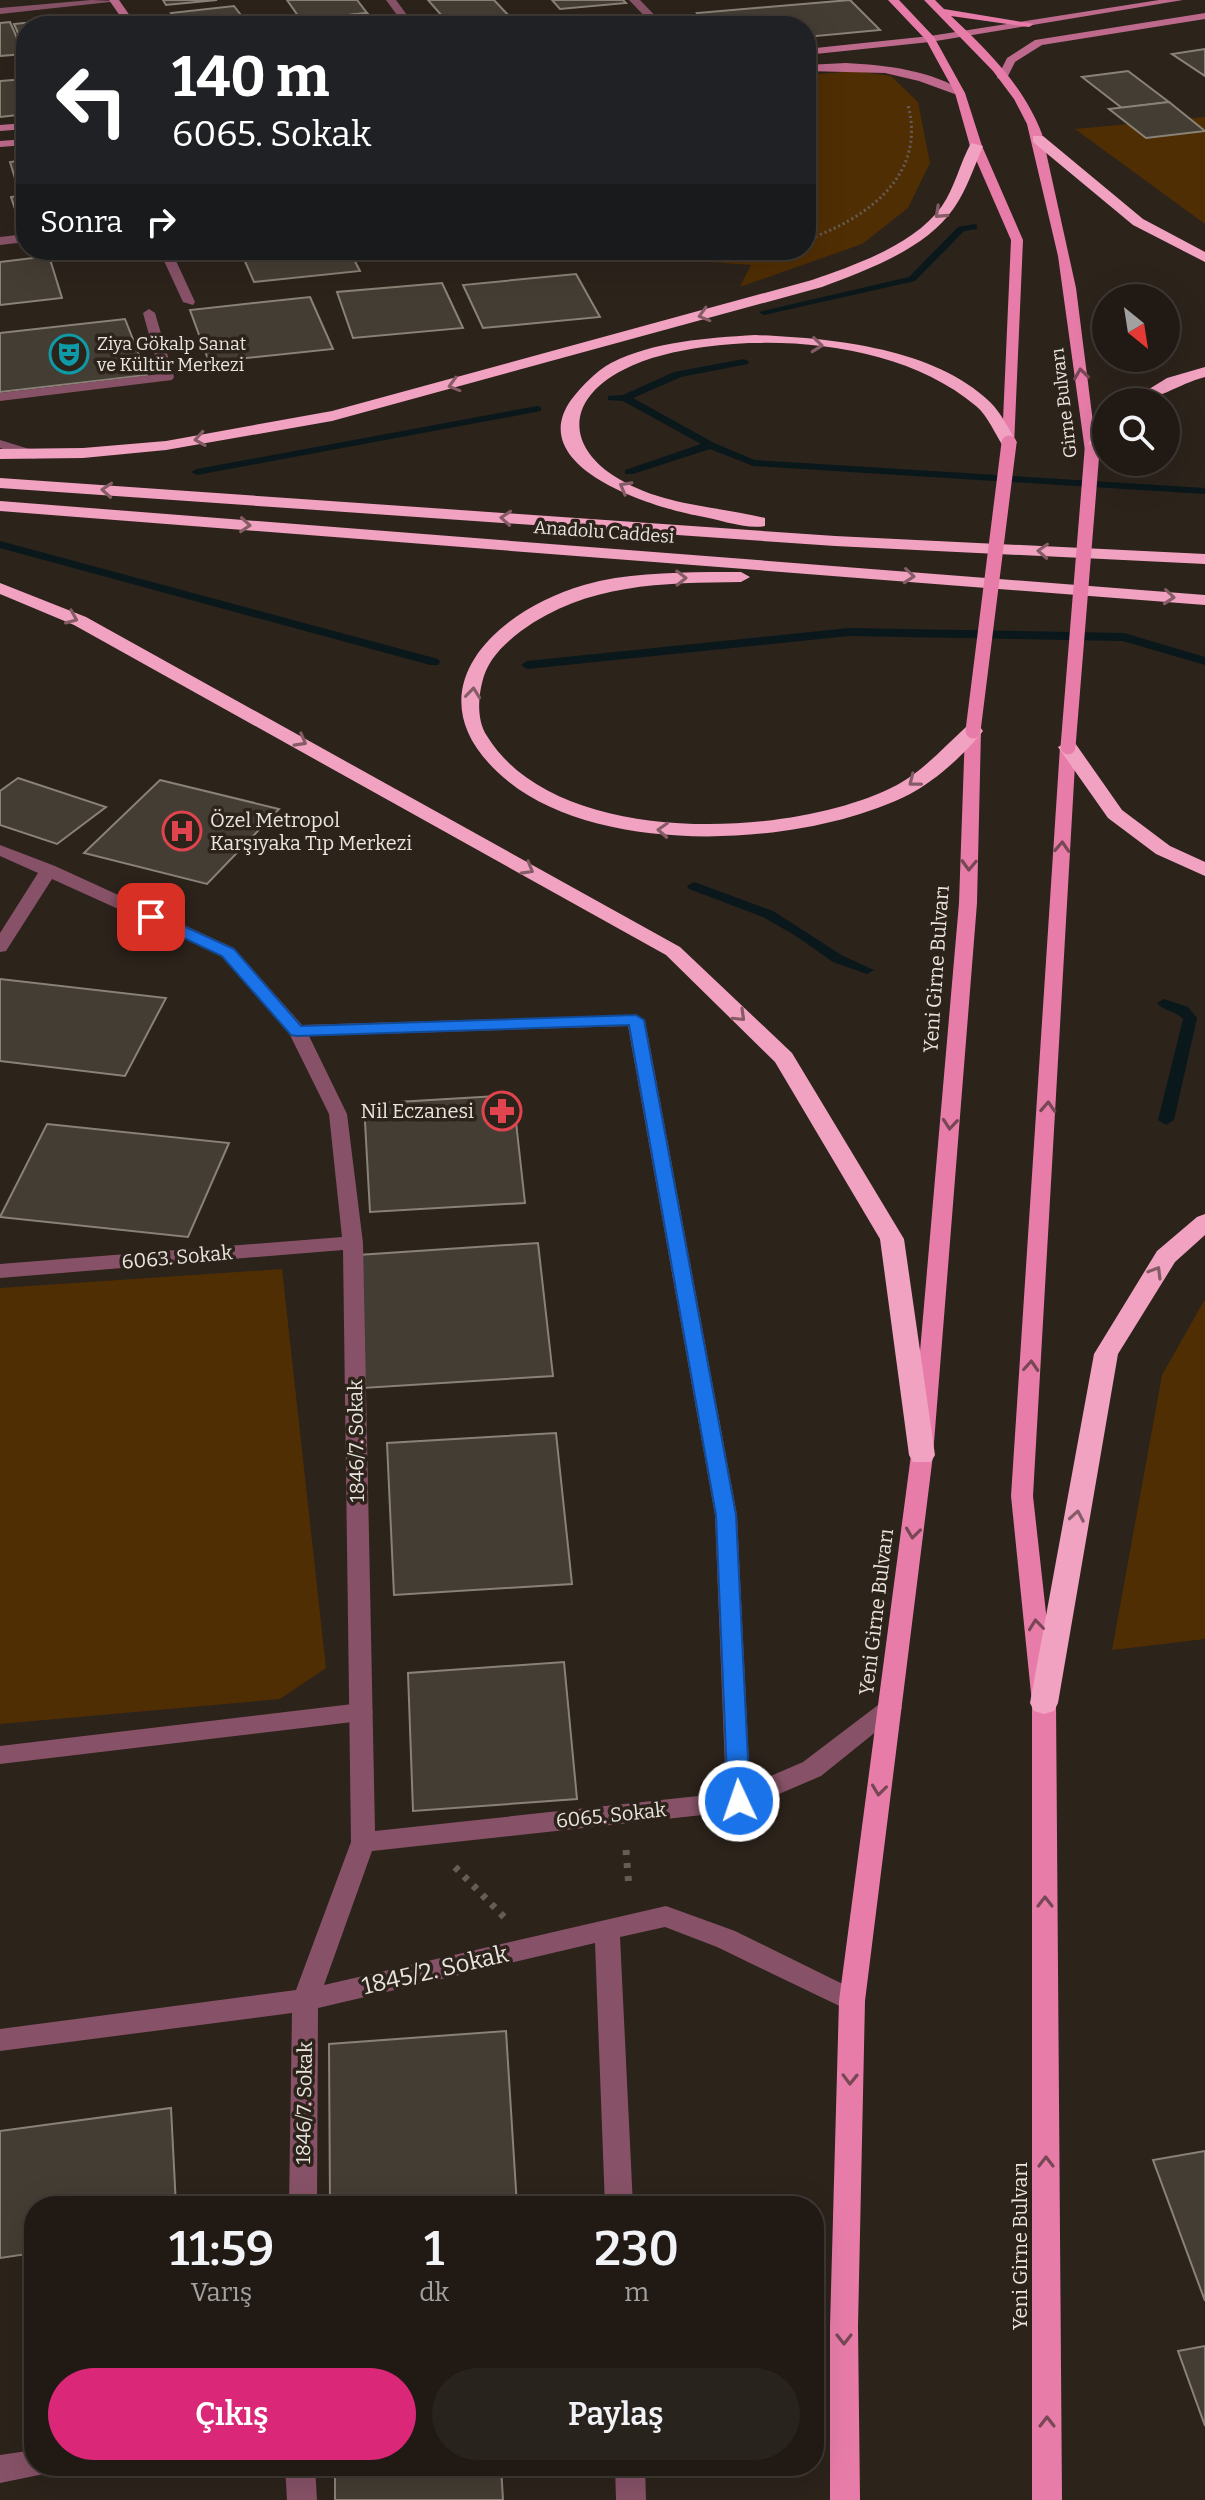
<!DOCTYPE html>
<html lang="tr">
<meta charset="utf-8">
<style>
:root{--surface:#211a14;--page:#29231d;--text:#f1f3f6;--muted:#a2a1a0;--line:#3e3834;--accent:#db2777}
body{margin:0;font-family:Bitter,serif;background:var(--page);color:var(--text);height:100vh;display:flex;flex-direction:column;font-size:30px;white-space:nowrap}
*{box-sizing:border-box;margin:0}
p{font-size:26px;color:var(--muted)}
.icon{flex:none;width:44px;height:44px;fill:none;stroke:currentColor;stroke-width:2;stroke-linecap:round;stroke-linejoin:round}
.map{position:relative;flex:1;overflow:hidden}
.details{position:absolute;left:24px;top:2196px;width:800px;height:280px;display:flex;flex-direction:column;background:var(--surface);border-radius:32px;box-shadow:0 8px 32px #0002,0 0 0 2px var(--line)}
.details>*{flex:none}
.hud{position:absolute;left:16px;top:16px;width:800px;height:244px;border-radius:32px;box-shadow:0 8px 32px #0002,0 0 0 2px var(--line);background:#202124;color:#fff;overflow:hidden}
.needle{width:52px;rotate:150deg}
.fabs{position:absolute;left:1092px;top:284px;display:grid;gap:16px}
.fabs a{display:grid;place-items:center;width:88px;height:88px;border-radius:50%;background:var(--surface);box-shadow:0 8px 32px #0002,0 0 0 2px var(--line);font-size:40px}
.pin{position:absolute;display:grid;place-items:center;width:68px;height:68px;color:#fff;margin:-34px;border-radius:16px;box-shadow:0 4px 12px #0006}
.me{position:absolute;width:88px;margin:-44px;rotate:357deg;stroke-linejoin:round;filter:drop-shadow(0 0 6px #0008)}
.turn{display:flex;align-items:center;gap:28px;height:168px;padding:0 24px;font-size:36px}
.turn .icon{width:104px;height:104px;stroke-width:2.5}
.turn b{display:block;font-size:56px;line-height:68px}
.then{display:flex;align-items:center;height:76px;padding:0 24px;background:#0003;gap:16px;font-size:30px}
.eta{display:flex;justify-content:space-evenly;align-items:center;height:136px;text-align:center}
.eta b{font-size:48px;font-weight:600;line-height:56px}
.primary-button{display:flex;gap:16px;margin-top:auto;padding:16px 24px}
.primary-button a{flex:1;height:92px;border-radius:48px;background:var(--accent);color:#fff;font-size:32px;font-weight:600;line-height:92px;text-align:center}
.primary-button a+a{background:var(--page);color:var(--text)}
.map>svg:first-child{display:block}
</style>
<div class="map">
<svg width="1205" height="2500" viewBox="0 0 1205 2500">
<rect width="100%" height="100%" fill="#2c231b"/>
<g fill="#502e04">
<polygon points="855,71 891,76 918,102 930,163 908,208 862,244 740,287 751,265 711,262 687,250 806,250 806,75"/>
<polygon points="1205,117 1205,224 1075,129"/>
<polygon points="282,1269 326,1668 280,1699 0,1724 0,1288"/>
<polygon points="1205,1299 1205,1639 1112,1650 1162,1375"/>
</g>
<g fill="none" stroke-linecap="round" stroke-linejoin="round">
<g fill="#0a181c" fill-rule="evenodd">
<polygon points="974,224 977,225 977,229 964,231 915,281 764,315 759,312 909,277 958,227"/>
<polygon points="744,359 749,362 748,364 681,377 633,398 714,443 755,460 1205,488 1205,494 753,466 710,449 633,474 625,474 625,470 701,444 623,401 608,400 608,396 623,395 674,372"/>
<polygon points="537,406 541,407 541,411 197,475 191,472 197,469"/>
<polygon points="0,541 438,659 440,662 438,665 430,665 0,548"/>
<polygon points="849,628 1124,633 1205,657 1205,665 1123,641 849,636 527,669 521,665 527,661"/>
<polygon points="694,882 773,911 843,956 874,970 867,974 833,962 796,936 763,917 689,889 687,886"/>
<path d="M1164 999 1188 1007 1197 1018 1174 1120 1166 1125 1158 1120 1183 1019C1175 1010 1163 1011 1157 1003Z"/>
</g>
</g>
<g fill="#443d33" stroke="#8a8277" stroke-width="2">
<polygon points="163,0 217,0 166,5"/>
<polygon points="287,0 357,0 367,13 301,20"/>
<polygon points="428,0 494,0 511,18 450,25"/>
<polygon points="552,0 623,0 626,3 560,9"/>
<polygon points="850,0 880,30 806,37 806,26 708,26 697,13"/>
<polygon points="234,6 247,23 180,26 171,13"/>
<polygon points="367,13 378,26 306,26 301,20"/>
<polygon points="635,18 642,26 554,26"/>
<polygon points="61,19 65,26 26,26 26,51 14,24"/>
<polygon points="10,22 24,54 0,56 0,23"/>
<polygon points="1205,49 1205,76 1172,54"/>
<polygon points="1128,71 1169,102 1122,108 1082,77"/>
<polygon points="26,79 26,114 0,117 0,81"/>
<polygon points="1169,102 1205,131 1146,138 1109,109"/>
<polygon points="26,160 26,187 18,188 10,162"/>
<polygon points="26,195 26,224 20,224 11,197"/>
<polygon points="240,250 349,250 360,271 254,282"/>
<polygon points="49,256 62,298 0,305 0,262"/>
<polygon points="576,274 600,317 483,328 463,285"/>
<polygon points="442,283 463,328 353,338 337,292"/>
<polygon points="310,297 333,349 209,362 190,310"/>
<polygon points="125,319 147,375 0,392 0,333"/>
<polygon points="18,778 106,807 57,844 0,825 0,791"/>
<polygon points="160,780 279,809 207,884 84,853"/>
<polygon points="0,979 166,998 125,1076 0,1061"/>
<polygon points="513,1095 525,1203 370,1212 364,1104"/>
<polygon points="47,1124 229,1143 188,1237 0,1217"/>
<polygon points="538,1243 553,1376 363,1388 358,1255"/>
<polygon points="556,1433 572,1584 394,1595 387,1443"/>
<polygon points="564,1662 577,1799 413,1811 408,1673"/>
<polygon points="506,2031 517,2206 330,2206 329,2044"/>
<polygon points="171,2108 176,2206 34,2206 34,2253 0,2258 0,2131"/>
<polygon points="1205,2151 1205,2301 1153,2160"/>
<polygon points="1205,2346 1205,2426 1178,2351"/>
<polygon points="335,2466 501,2466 503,2500 335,2500"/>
</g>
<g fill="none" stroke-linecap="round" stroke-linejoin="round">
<path stroke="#655d56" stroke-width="3" stroke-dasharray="2 3" stroke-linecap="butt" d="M806 240C866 219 927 176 908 105"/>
<g stroke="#655d56" stroke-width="7" stroke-dasharray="5 8" stroke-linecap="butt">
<polyline points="626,1850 629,1888"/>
<polyline points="455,1867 504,1917"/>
</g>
<g fill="#875267" fill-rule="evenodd">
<polygon points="149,309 155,313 174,377 172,380 0,401 0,393 160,374 143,313"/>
<polygon points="0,440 39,452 41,455 34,459 0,448"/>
<polygon points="361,1703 369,1706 373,1712 369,1718 361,1721 0,1764 0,1746"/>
</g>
<g fill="#875267" fill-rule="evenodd">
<polygon points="91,0 119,1 0,14 0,8"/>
<polygon points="386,0 396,0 415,26 405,26"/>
<polygon points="629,0 640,0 665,26 654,26"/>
<polygon points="26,234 26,242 0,245 0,237"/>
<polygon points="159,250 171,250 195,302 193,305 183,302"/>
<polygon points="508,250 520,250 522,254 512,257"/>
<path d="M0 845 55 866 234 948 302 1025 636 1015 645 1020 737 1515 750 1785 803 1762 882 1702 890 1699 898 1702 902 1708 898 1714 821 1776 739 1811 372 1851 324 1985 666 1906 735 1931 861 1993 865 2001 861 2009 852 2012 717 1947 665 1927 620 1937 633 2206H605L595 1943 318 2008 317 2206H289L292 2013 0 2051V2029L296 1990 351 1842 343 1250 0 1278V1264L342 1237 329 1114 289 1033 222 956 52 879 6 951 0 952V933L38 873 0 856ZM628 1026 715 1515 726 1793 375 1831 363 1243 347 1114 309 1036Z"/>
<polygon points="34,2450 34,2466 48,2466 44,2474 0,2483 0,2455"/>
<polygon points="285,2466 315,2466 317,2500 287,2500"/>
<polygon points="615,2466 645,2466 646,2500 616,2500"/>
</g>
<g fill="#bd6a8c" fill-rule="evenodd">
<polygon points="109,0 119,0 137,26 127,26"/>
<polygon points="1159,0 1183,0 930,42 806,55 806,49 930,36"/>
<polygon points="1205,13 1205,19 1042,45 1015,62 1006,80 997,78 1007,58 1035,40"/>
<path d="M846 63C884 65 934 70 965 93L960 96 919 81 885 73 806 71V65Z"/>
<polygon points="26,123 26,129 0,131 0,125"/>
<polygon points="26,139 26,145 0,147 0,141"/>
</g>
<g fill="#e87ca9" fill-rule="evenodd">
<polygon points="888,0 899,0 934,37 965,93 982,146 1023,240 1014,446 1002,443 1011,240 970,146 955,93 926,40"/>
<path d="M924 0H935L944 9 1034 24 1029 27 951 16C987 50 1024 86 1042 134L1076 288 1097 454 1085 451 1058 256 1027 124 1014 99 993 71Z"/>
<polygon points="973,726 981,731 977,903 933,1455 865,2001 858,2326 860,2500 830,2500 830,2326 839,2001 911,1455 959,903 965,731"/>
<polygon points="1068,742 1076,747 1033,1496 1056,1703 1062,2500 1032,2500 1032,1703 1011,1496 1060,747"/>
</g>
<g fill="#f1a2c1" fill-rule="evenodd">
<polygon points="1033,136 1043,136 1143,219 1205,252 1205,262 1133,225 1033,142"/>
<path d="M971 143 983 146C974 167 967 189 954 208 926 249 867 270 822 287L332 421 166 450 83 458 0 459V449L83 448 166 441 332 411 812 280C855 265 914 245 942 206 955 187 960 163 971 143Z"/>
<path d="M755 335C829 338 933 347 990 402 1001 413 1009 429 1017 443L1003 446C995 434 988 416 976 406 906 347 792 335 704 347 677 351 647 357 623 370 566 399 565 447 619 479 664 506 716 506 765 518V526C747 530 718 519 699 516 655 508 523 468 571 400 582 386 595 372 611 363 655 341 707 338 755 335Z"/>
<path d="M1205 367V377C1178 384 1156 402 1128 402L1167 378Z"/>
<path d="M1106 428V444L1098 454H1086C1083 447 1097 430 1106 428Z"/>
<polygon points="0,478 835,536 1205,554 1205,564 835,546 0,488"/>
<polygon points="0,501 1205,595 1205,605 0,511"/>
<path d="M710 572H741L750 577 741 582C662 583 587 583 521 631 503 645 487 660 482 683 478 699 477 721 487 736 556 849 794 839 897 785 923 771 944 747 966 727H980L983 731C965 754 935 781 910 794 806 847 604 858 509 782 406 699 488 613 584 585 625 573 668 573 710 572Z"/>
<polygon points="0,583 86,617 680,947 792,1053 904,1239 935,1455 931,1462 913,1462 909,1455 880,1239 775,1062 666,955 74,625 0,594"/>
<polygon points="1068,741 1075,743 1122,810 1170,846 1205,862 1205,876 1156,854 1108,818 1058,747"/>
<polygon points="1205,1214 1205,1235 1175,1262 1118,1354 1058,1703 1054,1711 1044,1714 1034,1711 1030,1703 1094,1354 1157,1251 1197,1217"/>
</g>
<g stroke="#e87ca9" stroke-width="15">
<polyline points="973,731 1009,443"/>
<polyline points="1068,747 1092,451"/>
</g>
</g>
<defs><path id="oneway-chevron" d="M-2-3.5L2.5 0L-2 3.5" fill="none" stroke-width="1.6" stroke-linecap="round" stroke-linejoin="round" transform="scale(2)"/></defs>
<g stroke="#855c66">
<use href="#oneway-chevron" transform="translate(940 213) rotate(137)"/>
<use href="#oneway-chevron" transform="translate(704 315) rotate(164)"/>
<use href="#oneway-chevron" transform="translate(817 345) rotate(6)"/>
<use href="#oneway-chevron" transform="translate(454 385) rotate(164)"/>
<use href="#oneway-chevron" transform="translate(200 439) rotate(171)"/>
<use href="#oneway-chevron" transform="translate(625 487) rotate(-151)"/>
<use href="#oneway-chevron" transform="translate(107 490) rotate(-176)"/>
<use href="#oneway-chevron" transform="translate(506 518) rotate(-176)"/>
<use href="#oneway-chevron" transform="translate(245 525) rotate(4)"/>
<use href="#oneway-chevron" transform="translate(1043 551) rotate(-177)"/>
<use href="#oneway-chevron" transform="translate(909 576) rotate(5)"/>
<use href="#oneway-chevron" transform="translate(681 578) rotate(-1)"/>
<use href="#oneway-chevron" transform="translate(1169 597) rotate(5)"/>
<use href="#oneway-chevron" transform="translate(72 618) rotate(23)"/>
<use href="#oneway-chevron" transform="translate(473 693) rotate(-84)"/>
<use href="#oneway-chevron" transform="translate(301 741) rotate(29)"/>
<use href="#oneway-chevron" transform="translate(914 781) rotate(142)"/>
<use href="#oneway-chevron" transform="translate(663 830) rotate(-177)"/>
<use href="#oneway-chevron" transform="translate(528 869) rotate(30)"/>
<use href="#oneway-chevron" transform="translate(740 1016) rotate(44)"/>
<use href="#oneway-chevron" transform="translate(1156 1272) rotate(-59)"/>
<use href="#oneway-chevron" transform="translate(1077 1516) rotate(-80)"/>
</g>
<g stroke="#774754">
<use href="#oneway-chevron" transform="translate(1081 374) rotate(-98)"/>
<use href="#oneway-chevron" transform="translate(1062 847) rotate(-87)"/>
<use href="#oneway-chevron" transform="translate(969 865) rotate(92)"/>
<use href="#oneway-chevron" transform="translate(1048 1107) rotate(-87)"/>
<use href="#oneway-chevron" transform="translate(950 1124) rotate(95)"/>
<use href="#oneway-chevron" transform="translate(1031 1366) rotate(-86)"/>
<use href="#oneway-chevron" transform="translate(913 1533) rotate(97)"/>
<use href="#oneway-chevron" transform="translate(1036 1625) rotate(-96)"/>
<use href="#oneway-chevron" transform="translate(879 1790) rotate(97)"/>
<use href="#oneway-chevron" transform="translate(1045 1902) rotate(-90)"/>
<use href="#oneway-chevron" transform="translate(850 2079) rotate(91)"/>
<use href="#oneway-chevron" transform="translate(1046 2162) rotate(-90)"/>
<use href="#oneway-chevron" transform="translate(844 2339) rotate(90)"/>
<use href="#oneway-chevron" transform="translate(1047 2422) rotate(-90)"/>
</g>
<polygon fill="#1a73e8" stroke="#114b97" stroke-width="2" points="146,914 157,914 234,949 301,1026 636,1015 644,1020 736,1515 750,1801 746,1808 731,1808 728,1801 716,1515 629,1025 297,1036 291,1035 222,956 146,920"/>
<defs>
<g id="theatre-ring" transform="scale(2)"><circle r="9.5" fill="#2c231b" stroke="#0f9aa8" stroke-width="1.5"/><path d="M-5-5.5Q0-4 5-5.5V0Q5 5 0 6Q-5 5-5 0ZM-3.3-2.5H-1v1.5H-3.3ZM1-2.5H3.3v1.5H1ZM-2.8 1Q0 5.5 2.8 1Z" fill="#0f9aa8"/></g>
<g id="hospital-ring" transform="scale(2)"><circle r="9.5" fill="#2c231b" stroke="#e0444e" stroke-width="1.5"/><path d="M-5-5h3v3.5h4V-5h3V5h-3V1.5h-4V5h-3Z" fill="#e0444e"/></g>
<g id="pharmacy-ring" transform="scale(2)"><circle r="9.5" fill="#2c231b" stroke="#e0444e" stroke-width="1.5"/><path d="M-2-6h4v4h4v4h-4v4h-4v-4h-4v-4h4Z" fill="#e0444e"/></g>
</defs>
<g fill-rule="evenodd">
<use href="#theatre-ring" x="69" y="354"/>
<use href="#hospital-ring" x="182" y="831"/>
<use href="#pharmacy-ring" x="502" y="1111"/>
</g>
<g text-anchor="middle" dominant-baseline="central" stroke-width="7" stroke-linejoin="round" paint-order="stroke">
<g font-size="18" fill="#e9e4de" stroke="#2c231b" text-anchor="start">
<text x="97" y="344">Ziya Gökalp Sanat<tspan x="97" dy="21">ve Kültür Merkezi</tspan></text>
</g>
<g font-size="18" fill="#e9e4de" stroke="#2c231b">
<text transform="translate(1064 403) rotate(-97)">Girne Bulvarı</text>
<text transform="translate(604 532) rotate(4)">Anadolu Caddesi</text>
</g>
<g font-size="20" fill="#e9e4de" stroke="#2c231b" text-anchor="start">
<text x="210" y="820">Özel Metropol<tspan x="210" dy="23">Karşıyaka Tıp Merkezi</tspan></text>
<text x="474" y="1111" text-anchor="end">Nil Eczanesi</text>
</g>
<g font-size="20" fill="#e9e4de" stroke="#2c231b">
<text transform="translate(936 969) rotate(-86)">Yeni Girne Bulvarı</text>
<text transform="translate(177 1257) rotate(-5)">6063. Sokak</text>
<text transform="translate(356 1441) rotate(-91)">1846/7. Sokak</text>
<text transform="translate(876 1612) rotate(-83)">Yeni Girne Bulvarı</text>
<text transform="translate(611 1815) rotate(-6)">6065. Sokak</text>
<text transform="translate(304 2103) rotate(-89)">1846/7. Sokak</text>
<text transform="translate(1020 2246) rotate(-90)">Yeni Girne Bulvarı</text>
</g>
<g font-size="24" fill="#e9e4de" stroke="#2c231b">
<text transform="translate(435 1970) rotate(-13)">1845/2. Sokak</text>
</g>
</g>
</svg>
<div class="fabs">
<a><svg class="needle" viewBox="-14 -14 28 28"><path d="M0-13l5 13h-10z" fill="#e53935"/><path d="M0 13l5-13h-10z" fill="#a2a1a0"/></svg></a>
<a><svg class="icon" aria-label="search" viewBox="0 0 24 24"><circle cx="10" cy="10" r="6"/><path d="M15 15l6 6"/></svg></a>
</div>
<div class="pin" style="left:151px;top:917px;background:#d93025"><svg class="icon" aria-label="arrive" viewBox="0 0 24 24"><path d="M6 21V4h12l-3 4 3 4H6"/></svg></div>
<svg class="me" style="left:739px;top:1801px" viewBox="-20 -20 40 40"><circle r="17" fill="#1a73e8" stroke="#fff" stroke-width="3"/><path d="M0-11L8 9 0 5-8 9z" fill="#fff"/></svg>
<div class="hud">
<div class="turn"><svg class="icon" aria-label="left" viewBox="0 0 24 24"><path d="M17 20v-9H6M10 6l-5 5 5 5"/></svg><div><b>140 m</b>6065. Sokak</div></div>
<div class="then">Sonra<svg class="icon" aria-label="right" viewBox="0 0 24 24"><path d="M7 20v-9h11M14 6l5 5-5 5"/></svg></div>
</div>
<section class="details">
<div class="eta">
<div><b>11:59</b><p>Varış</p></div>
<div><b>1</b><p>dk</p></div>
<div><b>230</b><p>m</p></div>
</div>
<div class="primary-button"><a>Çıkış</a><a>Paylaş</a></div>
</section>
</div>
